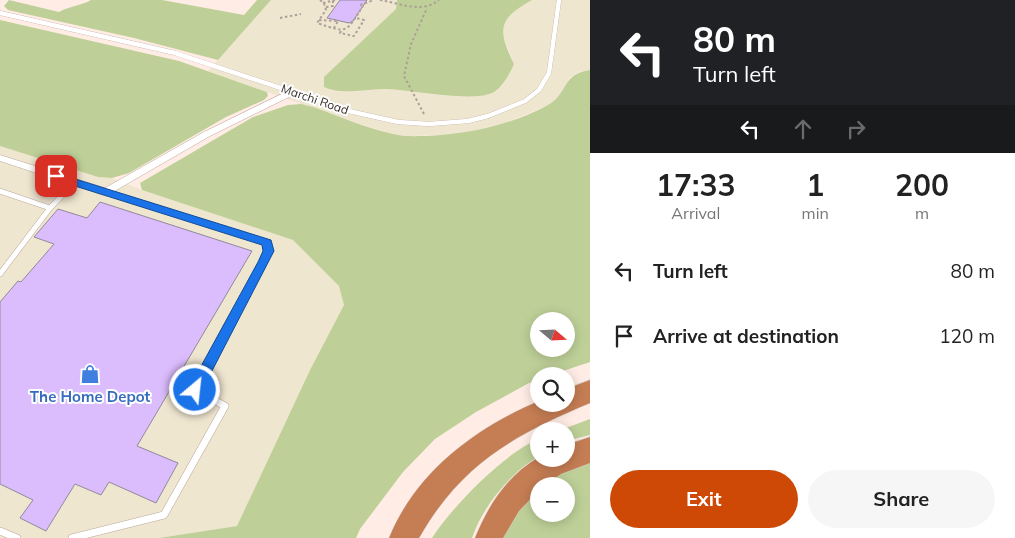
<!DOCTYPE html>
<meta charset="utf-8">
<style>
:root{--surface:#fff;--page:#f6f6f6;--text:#222;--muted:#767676;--accent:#ce4806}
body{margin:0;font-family:Mulish,sans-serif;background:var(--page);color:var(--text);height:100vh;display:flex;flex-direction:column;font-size:19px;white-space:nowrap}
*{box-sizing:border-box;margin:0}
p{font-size:16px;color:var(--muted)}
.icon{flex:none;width:28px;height:28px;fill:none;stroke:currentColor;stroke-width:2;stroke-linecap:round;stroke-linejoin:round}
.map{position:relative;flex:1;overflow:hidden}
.sheet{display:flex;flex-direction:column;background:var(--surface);width:425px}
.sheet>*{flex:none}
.hud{background:#202124;color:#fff;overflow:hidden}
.needle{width:32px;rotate:109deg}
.fabs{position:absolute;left:530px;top:312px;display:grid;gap:10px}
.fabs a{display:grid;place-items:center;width:45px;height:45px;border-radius:50%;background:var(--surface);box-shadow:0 2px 12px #0003;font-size:25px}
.pin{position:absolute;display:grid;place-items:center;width:42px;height:42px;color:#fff;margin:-21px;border-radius:10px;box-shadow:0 2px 8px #0006}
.me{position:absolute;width:55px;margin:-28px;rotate:28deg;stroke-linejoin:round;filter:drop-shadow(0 0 4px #0008)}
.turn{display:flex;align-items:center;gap:18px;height:105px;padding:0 20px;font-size:22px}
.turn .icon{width:65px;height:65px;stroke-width:2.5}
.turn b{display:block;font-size:35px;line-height:42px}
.lanes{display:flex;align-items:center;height:48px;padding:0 20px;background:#0003;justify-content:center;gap:25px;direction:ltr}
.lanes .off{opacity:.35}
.eta{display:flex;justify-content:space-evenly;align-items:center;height:85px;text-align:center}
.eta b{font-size:30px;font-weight:700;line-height:35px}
.action{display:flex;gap:10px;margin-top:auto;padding:10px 20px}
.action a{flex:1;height:58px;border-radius:30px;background:var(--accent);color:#fff;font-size:20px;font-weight:700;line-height:58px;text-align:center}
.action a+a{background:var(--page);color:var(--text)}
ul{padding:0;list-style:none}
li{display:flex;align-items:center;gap:15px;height:65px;padding:0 20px}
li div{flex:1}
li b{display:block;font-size:19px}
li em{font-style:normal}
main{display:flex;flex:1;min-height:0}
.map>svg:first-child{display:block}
</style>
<main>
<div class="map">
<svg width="590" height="538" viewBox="0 0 590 538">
<rect width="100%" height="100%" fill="#ffece4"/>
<g fill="#efe6d0">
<polygon points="271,0 397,0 396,9 325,77 332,91 386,89 514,64 502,33 504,24 513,11 532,0 590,0 590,70 579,72 570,77 558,98 548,105 508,122 461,134 412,136 394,135 301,104 208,71"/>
<polygon points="0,146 98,177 112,178 142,190 277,233 293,240 339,286 344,305 310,370 237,526 159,538 0,538"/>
</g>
<g fill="#bed098" fill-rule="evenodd">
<path d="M9 0 59 12C69 6 81 6 91 0H162L244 15 257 0H271L218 60 134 38 8 10 4 6Z"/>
<path d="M397 0H532C498 19 497 29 514 64 510 73 503 86 494 92 476 103 411 90 388 89 367 88 342 96 324 87V77L396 9Z"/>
<polygon points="0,20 179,61 267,92 268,96 264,100 226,117 129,173 112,178 98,177 0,146"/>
<path d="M590 70V362L548 376H539V379L529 383 476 412 435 439 403 472 360 529 356 538H159L237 526 310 370 344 305 339 286 293 240 142 190 140 183 253 117 288 105 301 104 313 107C339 116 366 128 393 134 404 137 416 136 427 136 469 134 511 125 548 105 569 93 561 74 590 70ZM539 321H566V349H539Z"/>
<polygon points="590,419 590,435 566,441 566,431 558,431"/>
<path d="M539 439V456C510 473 483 506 472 538H432C452 507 505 452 539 439Z"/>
<path d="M590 456V538H498L534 482ZM539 486H566V514H539Z"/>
</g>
<g fill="#dbbcfd" stroke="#91899b">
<polygon points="340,0 367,0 353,21 349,23 327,18"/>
<polygon points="100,202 252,251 137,446 178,463 156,503 109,482 101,495 75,484 46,531 20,518 33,500 0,484 0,302 18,281 21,282 54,244 34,237 58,209 87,218"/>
</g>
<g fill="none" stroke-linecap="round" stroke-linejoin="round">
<g stroke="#bca69c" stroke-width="5">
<polyline id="lane-far2" points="0,13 175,53 353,112 398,122 429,124 468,121 488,116 525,101 539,90 549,73 559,0"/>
</g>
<g stroke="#bca69c" stroke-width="6">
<g id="lane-far1">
<polyline points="0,191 50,208 75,182"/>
<polyline points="106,192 267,243 269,251 236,314"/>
<polyline points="0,274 50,208"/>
</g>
</g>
<g stroke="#bca69c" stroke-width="8">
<g id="lane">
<polyline points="0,531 17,538"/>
<polyline points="72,538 164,515 225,406 195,390 236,313"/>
</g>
</g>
<g stroke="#bca69c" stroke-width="1">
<polygon id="street" points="292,89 295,90 295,94 210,136 106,196 0,161 0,155 105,188 204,132"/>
</g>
<g stroke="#d4d2d1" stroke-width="1">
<g id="highway">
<path d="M590 380V403C514 435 461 464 419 538H389C416 472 475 428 539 401V404H566V389Z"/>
<path d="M590 437V463L561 474 543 486H539V490L519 511 503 538H475C489 504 507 476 539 457V459H566V445Z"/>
</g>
</g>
<g stroke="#ae9f99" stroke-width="2" stroke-dasharray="2.5 2.5" stroke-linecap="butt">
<path d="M320 0 324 3 326 10 317 23C348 33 345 34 363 6"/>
<path d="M380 0C399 3 422 14 439 0"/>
<polyline points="323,3 335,0"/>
<polyline points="360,5 374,0"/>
<polyline points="326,7 333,6 333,0"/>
<polyline points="280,18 301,14"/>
<polyline points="319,20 338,21 334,28"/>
<polyline points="341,31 340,33 354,36 364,20 356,18"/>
<polyline points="424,114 404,76 411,44 427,8"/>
</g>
<use href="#lane-far2" stroke="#fff" stroke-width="4.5"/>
<use href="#lane-far1" stroke="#fff" stroke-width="5"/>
<use href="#lane" stroke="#fff" stroke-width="7"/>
<use href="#street" fill="#fff" fill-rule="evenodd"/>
<use href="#highway" fill="#c57d53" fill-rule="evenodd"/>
</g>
<polygon fill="#1a73e8" stroke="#114b97" points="56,173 271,240 274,251 200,394 195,396 190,394 188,390 258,262 263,251 262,245 53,179 51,176"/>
<defs>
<g id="shop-bare" transform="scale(1.5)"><path d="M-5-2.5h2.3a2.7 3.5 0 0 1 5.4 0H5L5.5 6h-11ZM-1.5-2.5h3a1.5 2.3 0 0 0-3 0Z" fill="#3f7fe0" stroke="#fefefe" stroke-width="2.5" paint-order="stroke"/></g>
</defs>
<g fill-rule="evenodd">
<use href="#shop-bare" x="90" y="374"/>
</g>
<g text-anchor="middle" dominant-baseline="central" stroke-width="4" stroke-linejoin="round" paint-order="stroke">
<g font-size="12" fill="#3a312d" stroke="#fefefe">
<text transform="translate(315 99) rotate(19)">Marchi Road</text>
</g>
<g font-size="15" font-weight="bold" fill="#366cbe" stroke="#fefefe">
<text x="90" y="396">The Home Depot</text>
</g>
</g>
</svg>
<div class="fabs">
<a><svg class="needle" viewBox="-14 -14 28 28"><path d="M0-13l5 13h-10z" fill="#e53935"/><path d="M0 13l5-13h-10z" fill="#767676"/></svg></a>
<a><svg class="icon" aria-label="search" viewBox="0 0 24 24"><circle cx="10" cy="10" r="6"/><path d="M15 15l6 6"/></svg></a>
<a>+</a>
<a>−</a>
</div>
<div class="pin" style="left:56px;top:176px;background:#d93025"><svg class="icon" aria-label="arrive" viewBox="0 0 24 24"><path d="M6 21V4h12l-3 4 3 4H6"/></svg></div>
<svg class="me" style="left:195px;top:390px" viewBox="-20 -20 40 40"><circle r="17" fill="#1a73e8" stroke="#fff" stroke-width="3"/><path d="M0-11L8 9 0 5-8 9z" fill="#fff"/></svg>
</div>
<section class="sheet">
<div class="hud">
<div class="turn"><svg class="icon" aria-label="left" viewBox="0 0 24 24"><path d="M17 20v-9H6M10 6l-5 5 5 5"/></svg><div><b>80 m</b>Turn left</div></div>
<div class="lanes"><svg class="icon" aria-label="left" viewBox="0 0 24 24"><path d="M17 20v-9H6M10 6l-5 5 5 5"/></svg><svg class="icon off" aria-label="ahead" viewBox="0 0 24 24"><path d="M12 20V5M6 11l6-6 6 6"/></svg><svg class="icon off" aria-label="right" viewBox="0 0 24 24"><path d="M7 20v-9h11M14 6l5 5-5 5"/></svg></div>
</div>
<div class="eta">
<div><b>17:33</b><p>Arrival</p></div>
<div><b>1</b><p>min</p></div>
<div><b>200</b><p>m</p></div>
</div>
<ul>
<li><svg class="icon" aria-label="left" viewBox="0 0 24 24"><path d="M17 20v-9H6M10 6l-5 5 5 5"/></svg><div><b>Turn left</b></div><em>80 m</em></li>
<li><svg class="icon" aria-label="arrive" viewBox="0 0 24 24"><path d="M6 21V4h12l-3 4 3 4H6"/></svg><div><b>Arrive at destination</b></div><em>120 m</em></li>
</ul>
<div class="action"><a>Exit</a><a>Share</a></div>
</section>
</main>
